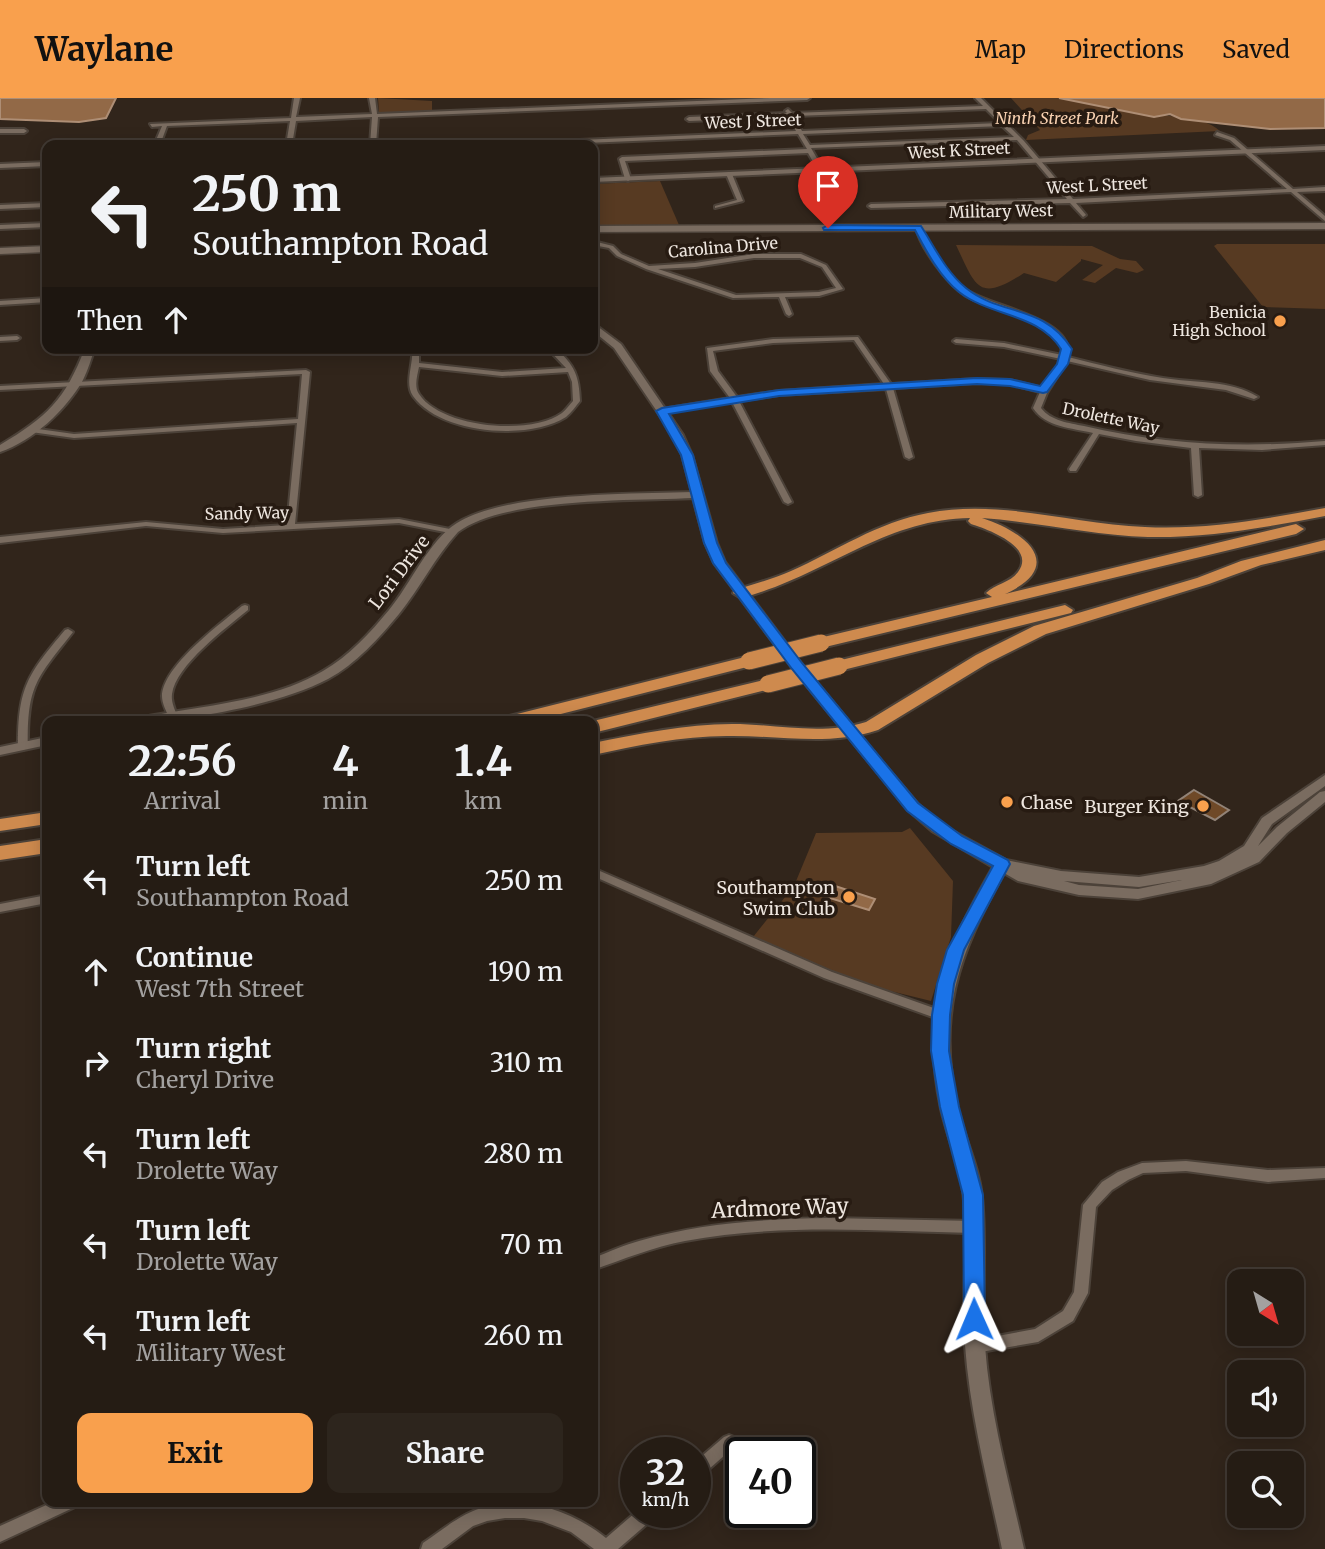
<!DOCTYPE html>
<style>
:root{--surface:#251c14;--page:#2d251d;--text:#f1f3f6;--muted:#a3a1a0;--line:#423a34;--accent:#f9a04d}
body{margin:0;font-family:Merriweather,serif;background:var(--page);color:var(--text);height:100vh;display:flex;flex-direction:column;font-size:26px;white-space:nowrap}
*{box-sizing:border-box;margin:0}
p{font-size:23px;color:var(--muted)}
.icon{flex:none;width:38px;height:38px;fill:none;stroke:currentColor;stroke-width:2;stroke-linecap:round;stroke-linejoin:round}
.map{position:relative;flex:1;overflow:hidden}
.sheet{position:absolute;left:42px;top:618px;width:556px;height:791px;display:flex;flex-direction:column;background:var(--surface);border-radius:14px;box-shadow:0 4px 18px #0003,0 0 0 2px var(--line)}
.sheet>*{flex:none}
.banner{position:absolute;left:42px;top:42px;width:556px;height:214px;border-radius:14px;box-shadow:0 4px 18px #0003,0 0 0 2px var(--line);background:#251c14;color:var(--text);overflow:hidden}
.needle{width:46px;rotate:143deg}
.fabs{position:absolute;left:1227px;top:1171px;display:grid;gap:14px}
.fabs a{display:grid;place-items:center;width:77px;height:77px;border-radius:14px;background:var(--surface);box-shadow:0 4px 18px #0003,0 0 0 2px var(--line);font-size:35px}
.speed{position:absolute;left:620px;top:1339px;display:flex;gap:14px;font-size:35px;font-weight:700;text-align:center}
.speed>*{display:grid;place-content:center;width:91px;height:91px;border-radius:50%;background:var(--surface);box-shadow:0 4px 18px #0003,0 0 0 2px var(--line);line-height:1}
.speed small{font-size:18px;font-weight:400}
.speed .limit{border:4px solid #111;border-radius:10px;background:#fff;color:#111}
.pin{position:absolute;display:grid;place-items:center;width:60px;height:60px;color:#fff;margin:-72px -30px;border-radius:50% 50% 50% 0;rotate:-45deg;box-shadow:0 0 7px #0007}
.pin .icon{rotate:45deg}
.me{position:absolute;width:77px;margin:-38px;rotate:359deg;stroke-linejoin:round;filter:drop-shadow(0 0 5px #0008)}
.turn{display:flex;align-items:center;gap:24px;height:147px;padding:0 35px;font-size:32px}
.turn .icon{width:91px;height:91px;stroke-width:2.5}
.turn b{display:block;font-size:49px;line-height:60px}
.then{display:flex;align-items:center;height:66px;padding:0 35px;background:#0003;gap:14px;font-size:26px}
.eta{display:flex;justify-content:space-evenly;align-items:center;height:119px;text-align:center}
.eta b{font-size:42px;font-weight:700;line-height:49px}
.cta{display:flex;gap:14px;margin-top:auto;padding:14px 35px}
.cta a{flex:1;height:80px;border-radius:14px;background:var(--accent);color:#111;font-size:28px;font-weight:700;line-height:80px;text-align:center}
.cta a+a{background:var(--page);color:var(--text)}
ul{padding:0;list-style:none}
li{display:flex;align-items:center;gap:21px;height:91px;padding:0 35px}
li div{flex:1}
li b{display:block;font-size:26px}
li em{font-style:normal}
header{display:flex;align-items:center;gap:42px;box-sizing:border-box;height:98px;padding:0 35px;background:var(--accent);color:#111}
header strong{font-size:33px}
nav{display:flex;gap:38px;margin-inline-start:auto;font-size:24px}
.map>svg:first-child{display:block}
</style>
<header>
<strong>Waylane</strong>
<nav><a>Map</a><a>Directions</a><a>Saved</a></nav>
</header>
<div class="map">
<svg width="1325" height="1451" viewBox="0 0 1325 1451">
<rect width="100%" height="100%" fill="#31251b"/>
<g fill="#573a22">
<polygon points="378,0 432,3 432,13 383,15 379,14"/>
<path d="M1011 0C1027 0 1044 0 1059 0 1082 4 1105 10 1128 14 1153 19 1202 15 1220 33L1026 42 1028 37 1040 32Z"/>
<polygon points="660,83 679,127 593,128 593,86"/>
<polygon points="1217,146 1325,146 1325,211 1263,209 1214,148"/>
<path d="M956 147 1092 148 1120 161 1136 163 1144 172 1137 175 1116 170 1095 185 1082 182 1103 167 1081 161V163L1056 184 1024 175C978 205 976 189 956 147Z"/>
<polygon points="910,730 953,783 951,839 931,903 866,887 753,839 794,788 816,735 902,734"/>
</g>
<g fill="#926947" stroke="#ae8e75" stroke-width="2">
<polygon points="0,0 116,0 106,20 79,24 0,21"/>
<polygon points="1059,0 1325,0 1325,30 1270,31 1181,21 1170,16 1154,19"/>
<polygon points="829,786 875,801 869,812 823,798"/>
</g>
<polygon fill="#6f4927" stroke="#928377" stroke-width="2" points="1194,692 1229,712 1215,722 1178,703"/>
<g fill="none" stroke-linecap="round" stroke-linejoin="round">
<g stroke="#4c4239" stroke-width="4">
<g id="minor">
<polygon points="294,0 300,0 296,19 372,16 369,0 375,0 377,16 770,0 810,0 807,2 378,19 376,47 370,47 372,19 296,23 292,47 286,47 290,23 167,28 160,47 154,47 162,28 152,29 150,26 291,20"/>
<path d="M975 0H981L1024 43 1073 101 1287 91 1230 42 1215 37 1217 34 1234 40 1293 91 1325 89V93L1297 94 1325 118V123L1291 94 1076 105 1086 117 1083 119 1070 105 871 110 868 108 871 106 1067 101 1017 42 811 50 822 69 818 76 829 97 825 104 823 105 820 103 823 97 812 76 816 69 808 55 625 63 631 81 628 83 625 81 619 61 622 59 807 51 798 36 538 47H503L506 45 796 33 788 19 689 23 686 21 689 19 787 15 785 13 788 11 792 15 983 8ZM986 11 1000 25 802 33 794 18ZM1002 28 1014 39 810 47 803 36Z"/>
<polygon points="0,31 24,31 27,33 24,35 0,35"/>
<polygon points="729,74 732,76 743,103 715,110 715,108 737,102 726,76"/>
<polygon points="47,105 47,109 0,111 0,107"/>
<polygon points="47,125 47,129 0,131 0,127"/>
<path d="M916 129H920C933 151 944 175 965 191 989 209 1075 219 1068 259 1100 267 1131 275 1163 280 1194 285 1231 282 1258 299L1254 301 1226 292 1150 282 1067 263 1047 295 1041 310C1051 323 1069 325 1084 328 1164 347 1244 350 1325 343V347L1262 352 1199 350 1202 397 1198 399 1194 397 1191 350 1136 343 1099 336 1076 373H1070L1069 371 1093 335C1072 330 1045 329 1033 310L1040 294 1010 286 977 285 893 290 913 359 909 361 905 359 886 291 779 297 739 303 792 404 788 406 784 404 732 304 659 315V311H662L730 300 710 273 707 250 773 241 858 239 891 286 977 281 1010 282 1043 290 1054 274 1061 261 1004 249 956 245 953 243 956 241 1004 245 1062 257C1064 222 990 212 966 198 947 186 920 149 916 129ZM854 242 884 286 779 293 737 299 718 273 713 253 773 245Z"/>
<path d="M593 143 613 148 621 156 649 168 695 165 754 156H801L826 167 843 191 819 198 785 199 792 216 789 218 786 216 779 199 733 200 646 171 617 158 609 150 593 147ZM754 160H800L822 169 836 190 819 194 736 197 658 171 695 169Z"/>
<polygon points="47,200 47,204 0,207 0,203"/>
<polygon points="0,239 17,238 20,240 17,242 0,243"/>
<path d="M412 250H419V265L502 274 566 270 547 250H555C575 267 579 278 580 303 576 308 571 315 566 319 528 343 440 336 413 298 404 285 414 265 412 250ZM419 269 502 278 568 274 572 284 573 303C570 306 566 312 562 315 531 338 441 330 419 296 414 289 417 278 419 269Z"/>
<polygon points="306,272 310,274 295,426 399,421 455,432 455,436 399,425 223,435 146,428 0,445 0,439 146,424 223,431 287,427 297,325 74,340 31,334 27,332 31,330 74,336 298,321 302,276 0,292 0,288"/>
<path d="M245 507 248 508V512C226 530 176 567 172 596 171 603 174 610 177 617L175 619H169C166 613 162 605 162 598 163 568 220 526 242 508Z"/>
<path d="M68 531 73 534C37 580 27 587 28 648L27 650H19L18 648C18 589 28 576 65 532Z"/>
<polygon points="593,770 832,874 945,914 947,917 945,920 941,922 824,880 593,778"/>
<polygon points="47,797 47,805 0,814 0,806"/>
<polygon points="1186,1063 1268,1072 1325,1070 1325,1080 1268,1084 1186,1073 1143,1075 1128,1082 1112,1092 1096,1109 1088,1195 1073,1223 1038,1244 975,1255 970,1253 968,1248 970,1243 1035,1231 1063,1213 1074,1194 1083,1107 1102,1084 1118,1074 1142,1065"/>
<path d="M829 1120 974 1123 979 1125 981 1129 979 1133 974 1135C878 1133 780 1125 685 1143 653 1149 624 1161 593 1172V1160C609 1154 624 1147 639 1143 701 1125 765 1121 829 1120Z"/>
<polygon points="729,1337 734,1339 737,1344 734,1349 700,1379 695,1381 695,1364 724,1339"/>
<polygon points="53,1404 77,1404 75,1409 0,1444 0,1428"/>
<path d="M505 1404C543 1404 577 1417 606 1440L636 1414H656L654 1420 618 1451H594L571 1434 542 1423 524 1420H505L487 1423 473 1428 442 1451H421L423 1445C455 1423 466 1411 505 1404Z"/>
</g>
</g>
<g stroke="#4c4239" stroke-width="4">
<g id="tertiary">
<polygon points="1325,48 1325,52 593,84 593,80"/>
<polygon points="47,64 47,68 0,70 0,66"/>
<path d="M593 225 621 246 683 337 692 357 717 445 725 464 801 565 879 660 918 706 942 727 1006 762 1061 773 1139 779 1204 768 1219 763 1244 748 1262 720 1325 677V688L1272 726 1258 748 1277 729 1320 694 1325 693V704L1287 735 1259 764 1211 786 1138 801 1079 797 1018 783 1004 775C958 857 936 918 958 1012 965 1041 979 1069 982 1099 987 1149 981 1198 985 1248 990 1317 1009 1384 1024 1451H1002C988 1384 970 1316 965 1247 962 1199 968 1151 964 1103 962 1071 948 1042 941 1011 920 912 945 853 993 769L932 733 908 712 793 571 714 465 705 445 693 400C635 403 504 399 458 434 435 459 420 490 399 516 379 540 356 566 328 581 280 606 192 623 138 623L144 619C201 608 273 603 323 573 349 558 370 535 389 512 410 487 429 442 457 425 507 394 632 396 692 394L682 357 673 337 614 250 593 233ZM1182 782 1138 791 1079 787 1064 783 1139 789Z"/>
<path d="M85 250H95C91 261 88 272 83 282 66 312 33 343 0 354V347C47 319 65 302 85 250Z"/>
<polygon points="47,639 47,647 0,657 0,649"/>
</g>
</g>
<g stroke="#4c4239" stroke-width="3">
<g id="secondary">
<polygon points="1325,125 1325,131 593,134 593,128"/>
<polygon points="47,148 47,154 0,156 0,150"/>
</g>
</g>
<g stroke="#4c4239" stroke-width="4">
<g id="motorway">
<path d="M1325 410V418C1267 429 1208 440 1148 439 1093 437 1038 424 982 420 1026 434 1067 468 1005 496L1296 426 1304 431 1296 436 821 550 815 549 813 545 815 541 992 499 986 495C995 486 1010 485 1018 474 1037 449 987 431 971 426L968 423 970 420C884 421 823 479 741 500L733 495 735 492C754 486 773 481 791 473 836 453 878 424 928 415 1000 401 1073 426 1145 429 1206 432 1266 421 1325 410Z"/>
<path d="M1325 442V452L1261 467 1209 486 1046 536 988 565 878 632C829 648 784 638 733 638 686 637 639 647 593 657V645C639 636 685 626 732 626 777 626 821 638 866 624L976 557 1034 528 1197 480 1241 463Z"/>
<polygon points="1065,507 1073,512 1071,515 839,573 830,568 833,564"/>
<polygon points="749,558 755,559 758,563 755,567 533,623 502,623 505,619"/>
<polygon points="768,581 774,582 777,586 774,590 593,635 593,623"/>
<polygon points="47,714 47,726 0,733 0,721"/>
<polygon points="47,741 47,755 0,762 0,748"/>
</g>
</g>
<use href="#minor" fill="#7a6c60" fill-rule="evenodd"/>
<use href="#tertiary" fill="#7a6c60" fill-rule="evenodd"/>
<use href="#secondary" fill="#7a6c60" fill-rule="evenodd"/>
<use href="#motorway" fill="#ce8a4e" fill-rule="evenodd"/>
<g stroke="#4c4239" stroke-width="19" stroke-linecap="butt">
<g id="motorway-bridge">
<polyline points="749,563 821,545"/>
<polyline points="768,586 839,568"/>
</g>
</g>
<use href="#motorway-bridge" stroke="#ce8a4e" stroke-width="17"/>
</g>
<path fill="#1a73e8" stroke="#114b97" stroke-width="2" d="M828 127 921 128C934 148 946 174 966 190 1002 219 1042 205 1072 251L1068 266 1047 294 1043 295 1010 288 977 286 779 298 669 316 693 357 717 445 726 465 802 565 918 705 962 738 1008 762 1010 766 964 852 954 886 950 917 949 953 959 1009 983 1097 985 1221 982 1228 974 1231 967 1228 964 1221 963 1097 940 1009 931 953 932 917 937 886 947 852 993 768 951 746 907 713 792 571 713 465 704 445 681 357 656 313 662 310 779 292 977 280 1010 281 1040 288 1057 266 1061 251C1038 215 991 219 959 194 940 179 926 153 915 132H824L823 130Z"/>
<g fill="#f9a04d" stroke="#271b12" stroke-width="2.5">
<circle cx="1280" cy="223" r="7"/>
<circle cx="1007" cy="704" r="7"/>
<circle cx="1203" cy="708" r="7"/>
<circle cx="849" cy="799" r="7"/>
</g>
<g text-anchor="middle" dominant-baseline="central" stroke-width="7" stroke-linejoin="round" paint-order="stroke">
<g font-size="16" font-style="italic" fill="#f8d1b1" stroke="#271b12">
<text x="1057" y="20">Ninth Street Park</text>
</g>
<g font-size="16" fill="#eee6df" stroke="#271b12">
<text transform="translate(753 23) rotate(-2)">West J Street</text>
<text transform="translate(959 52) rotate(-3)">West K Street</text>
<text transform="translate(1097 87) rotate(-3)">West L Street</text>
<text transform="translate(1001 113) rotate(-1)">Military West</text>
<text transform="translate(723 149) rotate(-5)">Carolina Drive</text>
<text transform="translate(1111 320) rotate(12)">Drolette Way</text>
<text transform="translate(247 415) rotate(-1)">Sandy Way</text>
</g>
<g font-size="16" fill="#eee6df" stroke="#271b12" text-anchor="end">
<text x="1266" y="214">Benicia<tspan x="1266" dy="18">High School</tspan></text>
</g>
<g font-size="18" fill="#eee6df" stroke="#271b12">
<text transform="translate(399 474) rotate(-53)">Lori Drive</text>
</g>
<g font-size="18" fill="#eee6df" stroke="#271b12" text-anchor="end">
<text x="1021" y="704" text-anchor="start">Chase</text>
<text x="1189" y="708">Burger King</text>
<text x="835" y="789">Southampton<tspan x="835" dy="21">Swim Club</tspan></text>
</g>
<g font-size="21" fill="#eee6df" stroke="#271b12">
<text transform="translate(780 1110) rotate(-2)">Ardmore Way</text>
</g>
</g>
</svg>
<div class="fabs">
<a><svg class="needle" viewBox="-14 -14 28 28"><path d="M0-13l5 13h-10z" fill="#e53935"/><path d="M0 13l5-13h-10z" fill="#a3a1a0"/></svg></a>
<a><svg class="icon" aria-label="sound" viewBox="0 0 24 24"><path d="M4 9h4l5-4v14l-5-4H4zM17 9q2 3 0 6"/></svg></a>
<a><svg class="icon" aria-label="search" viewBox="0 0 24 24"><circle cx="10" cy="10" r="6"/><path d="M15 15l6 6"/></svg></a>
</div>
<div class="speed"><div>32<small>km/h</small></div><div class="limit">40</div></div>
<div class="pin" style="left:828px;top:130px;background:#d93025"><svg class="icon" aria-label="arrive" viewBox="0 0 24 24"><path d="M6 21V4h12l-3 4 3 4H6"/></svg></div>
<svg class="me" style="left:974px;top:1221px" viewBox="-20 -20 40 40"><path d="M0-17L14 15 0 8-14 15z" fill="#1a73e8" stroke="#fff" stroke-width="4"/></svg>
<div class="banner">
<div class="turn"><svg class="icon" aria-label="left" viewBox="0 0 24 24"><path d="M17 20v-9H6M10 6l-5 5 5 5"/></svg><div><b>250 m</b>Southampton Road</div></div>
<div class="then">Then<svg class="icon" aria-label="ahead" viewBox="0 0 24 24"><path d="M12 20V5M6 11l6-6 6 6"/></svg></div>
</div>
<section class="sheet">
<div class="eta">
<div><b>22:56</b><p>Arrival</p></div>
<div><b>4</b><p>min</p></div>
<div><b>1.4</b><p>km</p></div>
</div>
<ul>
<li><svg class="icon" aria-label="left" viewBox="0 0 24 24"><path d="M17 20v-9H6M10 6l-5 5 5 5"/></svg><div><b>Turn left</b><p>Southampton Road</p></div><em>250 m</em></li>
<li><svg class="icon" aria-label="ahead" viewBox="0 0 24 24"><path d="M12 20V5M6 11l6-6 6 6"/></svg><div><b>Continue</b><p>West 7th Street</p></div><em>190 m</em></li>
<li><svg class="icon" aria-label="right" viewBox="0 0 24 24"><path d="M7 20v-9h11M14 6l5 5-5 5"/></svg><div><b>Turn right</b><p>Cheryl Drive</p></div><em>310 m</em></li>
<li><svg class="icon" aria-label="left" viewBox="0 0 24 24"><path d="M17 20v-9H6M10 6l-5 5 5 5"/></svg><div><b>Turn left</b><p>Drolette Way</p></div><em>280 m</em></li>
<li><svg class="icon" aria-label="left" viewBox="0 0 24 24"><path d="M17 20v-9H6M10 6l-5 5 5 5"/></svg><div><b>Turn left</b><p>Drolette Way</p></div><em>70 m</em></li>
<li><svg class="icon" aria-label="left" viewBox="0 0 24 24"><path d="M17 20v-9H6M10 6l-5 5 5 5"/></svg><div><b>Turn left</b><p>Military West</p></div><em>260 m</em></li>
</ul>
<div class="cta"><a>Exit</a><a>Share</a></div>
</section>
</div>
